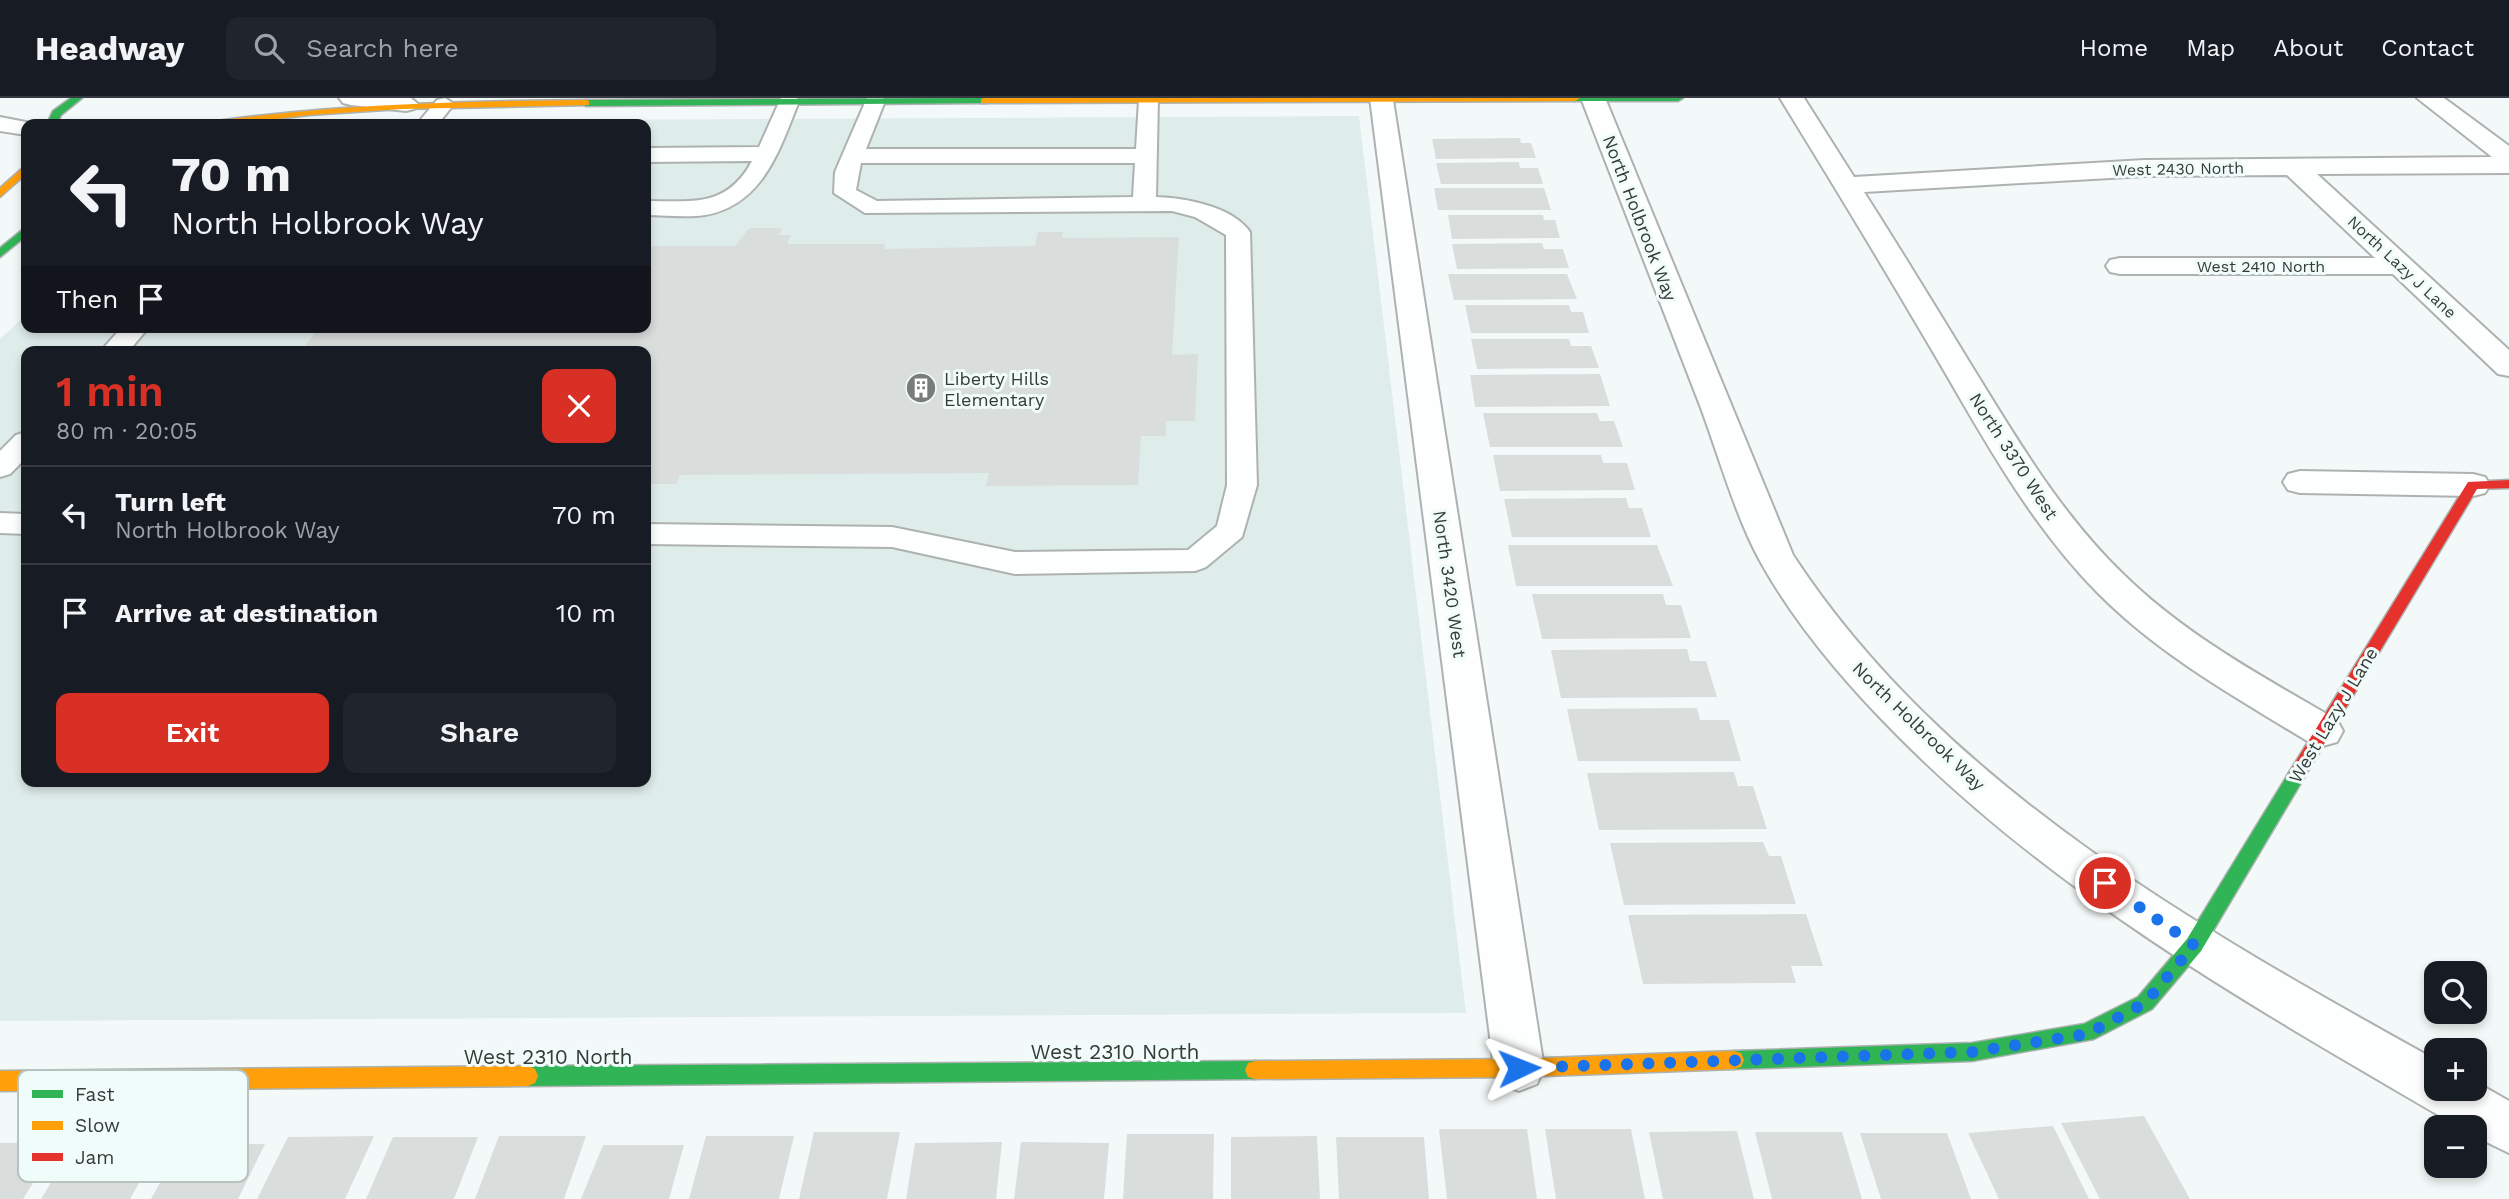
<!DOCTYPE html>
<meta charset="utf-8">
<style>
:root{--surface:#171b24;--page:#20242c;--text:#f1f3f6;--muted:#9ea1a6;--line:#363941;--accent:#d93025}
body{margin:0;font-family:"Work Sans",sans-serif;background:var(--page);color:var(--text);height:100vh;display:flex;flex-direction:column;font-size:26px;white-space:nowrap}
*{box-sizing:border-box;margin:0}
p{font-size:23px;color:var(--muted)}
.icon{flex:none;width:38px;height:38px;fill:none;stroke:currentColor;stroke-width:2;stroke-linecap:round;stroke-linejoin:round}
.map{position:relative;flex:1;overflow:hidden}
.sheet{position:absolute;left:21px;top:248px;width:630px;height:441px;display:flex;flex-direction:column;background:var(--surface);border-radius:14px;box-shadow:0 4px 10px #0003}
.sheet>*{flex:none}
.banner{position:absolute;left:21px;top:21px;width:630px;height:214px;border-radius:14px;box-shadow:0 4px 10px #0003;background:#171b24;color:var(--text);overflow:hidden}
.fabs{position:absolute;left:2424px;top:863px;display:grid;gap:14px}
.fabs a{display:grid;place-items:center;width:63px;height:63px;border-radius:14px;background:var(--surface);box-shadow:0 4px 10px #0003;font-size:35px}
.pin{position:absolute;display:grid;place-items:center;width:60px;height:60px;color:#fff;margin:-30px;border:4px solid #fff;border-radius:50%;box-shadow:0 2px 7px #0007}
.me{position:absolute;width:77px;margin:-38px;rotate:88deg;stroke-linejoin:round;filter:drop-shadow(0 0 5px #0008)}
.turn{display:flex;align-items:center;gap:24px;height:147px;padding:0 35px;font-size:32px}
.turn .icon{width:91px;height:91px;stroke-width:2.5}
.turn b{display:block;font-size:49px;line-height:60px}
.then{display:flex;align-items:center;height:66px;padding:0 35px;background:#0003;gap:14px;font-size:26px}
.round{display:grid;place-items:center;flex:none;width:74px;height:74px;border-radius:14px;background:var(--page)}
.headline{display:flex;align-items:center;justify-content:space-between;height:119px;padding:0 35px}
h1{font-size:42px;font-weight:600;line-height:52px;color:var(--accent)}
.action{display:flex;gap:14px;margin-top:auto;padding:14px 35px}
.action a{flex:1;height:80px;border-radius:14px;background:var(--accent);color:#fff;font-size:28px;font-weight:600;line-height:80px;text-align:center}
.action a+a{background:var(--page);color:var(--text)}
ul{padding:0;list-style:none}
li{display:flex;align-items:center;gap:21px;height:98px;padding:0 35px;border-top:2px solid var(--line)}
li div{flex:1}
li b{display:block;font-size:26px}
li em{font-style:normal}
header{display:flex;align-items:center;gap:42px;box-sizing:border-box;height:98px;padding:0 35px;background:var(--surface);border-bottom:2px solid var(--line)}
header strong{font-size:33px}
nav{display:flex;gap:38px;margin-inline-start:auto;font-size:24px}
.search{width:490px;height:63px;background:var(--page);display:flex;align-items:center;gap:18px;box-sizing:border-box;padding:0 24px;border-radius:14px;color:var(--muted);font-size:26px}
.map>svg:first-child{display:block}
</style>
<header>
<strong>Headway</strong>
<div class="search"><svg class="icon" aria-label="search" viewBox="0 0 24 24"><circle cx="10" cy="10" r="6"/><path d="M15 15l6 6"/></svg>Search here</div>
<nav><a>Home</a><a>Map</a><a>About</a><a>Contact</a></nav>
</header>
<div class="map">
<svg width="2509" height="1101" viewBox="0 0 2509 1101">
<rect width="100%" height="100%" fill="#f3f9f8"/>
<path fill="#dfedea" fill-rule="evenodd" d="M1359 18 1466 915 0 923V241L26 217V229H646V26H328L336 23ZM26 254H646V684H26Z"/>
<g fill="#d9dedd">
<polygon points="1520,40 1521,45 1531,45 1536,60 1436,61 1432,41"/>
<polygon points="1519,64 1520,70 1538,70 1543,86 1441,86 1436,65"/>
<polygon points="1434,90 1544,90 1551,112 1438,112"/>
<polygon points="1448,117 1543,117 1544,122 1555,122 1560,140 1452,141"/>
<polygon points="749,130 782,130 779,137 791,137 787,146 885,146 884,151 1035,148 1038,134 1063,134 1062,140 1179,139 1172,257 1198,256 1195,323 1166,323 1166,338 1141,338 1138,387 986,388 989,375 680,377 676,386 646,386 646,254 300,254 320,229 646,229 646,148 735,148"/>
<polygon points="1542,145 1544,151 1563,151 1569,170 1457,171 1452,146"/>
<polygon points="1448,176 1567,176 1577,201 1454,202"/>
<polygon points="1465,207 1569,207 1571,214 1583,214 1589,235 1471,235"/>
<polygon points="1471,241 1569,241 1571,248 1591,248 1599,270 1477,271"/>
<polygon points="1600,276 1610,308 1475,309 1470,277"/>
<polygon points="1483,315 1597,315 1600,323 1614,323 1623,349 1490,349"/>
<polygon points="1493,357 1601,357 1603,365 1627,365 1635,392 1500,393"/>
<polygon points="1626,400 1629,410 1642,410 1651,439 1512,439 1504,401"/>
<polygon points="1508,447 1657,447 1673,488 1516,488"/>
<polygon points="1532,496 1663,496 1666,507 1681,507 1691,540 1542,541"/>
<polygon points="1687,551 1690,563 1706,563 1717,599 1561,600 1551,552"/>
<polygon points="1697,610 1700,622 1729,622 1741,663 1578,663 1567,611"/>
<polygon points="1734,674 1738,688 1753,688 1767,731 1599,732 1587,675"/>
<polygon points="1763,744 1769,758 1781,758 1796,806 1624,807 1610,745"/>
<polygon points="1806,816 1823,868 1791,868 1796,885 1643,886 1628,817"/>
<polygon points="2144,1018 2190,1101 2100,1101 2061,1025"/>
<polygon points="2053,1028 2089,1101 1999,1101 1968,1035"/>
<polygon points="1439,1031 1527,1031 1537,1101 1447,1101"/>
<polygon points="1545,1031 1631,1031 1645,1101 1556,1101"/>
<polygon points="1737,1033 1754,1101 1663,1101 1649,1034"/>
<polygon points="814,1034 900,1034 887,1101 799,1101"/>
<polygon points="1755,1034 1842,1034 1862,1101 1772,1101"/>
<polygon points="1860,1035 1947,1035 1971,1101 1881,1101"/>
<polygon points="1127,1036 1214,1036 1213,1101 1123,1101"/>
<polygon points="374,1038 345,1101 257,1101 288,1039"/>
<polygon points="499,1038 586,1038 564,1101 475,1101"/>
<polygon points="706,1038 794,1038 779,1101 689,1101"/>
<polygon points="1317,1038 1320,1101 1231,1101 1231,1039"/>
<polygon points="393,1039 478,1039 454,1101 366,1101"/>
<polygon points="1336,1039 1424,1039 1429,1101 1339,1101"/>
<polygon points="1002,1044 996,1101 906,1101 915,1045"/>
<polygon points="1021,1044 1109,1045 1104,1101 1014,1101"/>
<polygon points="0,1045 58,1045 23,1101 0,1101"/>
<polygon points="265,1046 238,1101 151,1101 181,1047"/>
<polygon points="603,1047 684,1047 669,1101 581,1101"/>
<polygon points="72,1050 159,1050 130,1101 41,1101"/>
</g>
<g fill="none" stroke-linecap="round" stroke-linejoin="round">
<g stroke="#adb2b0" stroke-width="4">
<g id="lane">
<polygon points="445,0 454,6 438,26 417,26 437,2"/>
<path d="M781 0H797L799 3C780 51 763 107 705 117 686 120 665 117 646 117V103C692 103 727 110 752 63L646 64V50L759 49Z"/>
<path d="M867 0H883L885 3 866 51H1136L1139 2 1158 0 1156 99C1185 100 1232 108 1250 134L1257 387 1242 439 1206 469 1195 473 1015 476 892 449 646 446V426L892 429 1015 454 1188 452 1217 428 1227 387 1226 137 1195 119 1172 113 865 115 834 95 835 74ZM861 65H1135L1133 99 877 103 856 92Z"/>
<polygon points="122,229 149,229 128,254 100,254"/>
<polygon points="26,334 26,360 10,376 0,379 0,353 16,337"/>
<polygon points="0,415 26,416 26,436 0,435"/>
</g>
</g>
<g stroke="#adb2b0" stroke-width="4">
<g id="street">
<polygon points="339,0 411,0 418,6 414,11 406,13 351,7 343,5"/>
<polygon points="1370,0 1393,2 1544,970 1537,986 1519,993 1501,986 1494,970"/>
<path d="M1581 0H1605L1793 457C1945 689 2200 831 2436 962V990H2474V983L2509 1003V1055L2474 1038V1029H2459C2262 914 2061 802 1899 639 1846 586 1795 527 1759 461 1736 419 1718 356 1701 310 1661 207 1621 103 1581 0Z"/>
<path d="M1780 0H1804L1854 79 2145 62 2492 59 2417 0H2444L2509 48V75L2317 76 2509 252V278L2498 276 2393 176H2120L2110 174 2106 168 2110 162 2120 160H2375L2287 77 2145 78 1864 94C1901 152 1937 211 1973 270 2018 343 2061 416 2123 476 2185 537 2263 579 2337 622L2343 633 2337 644 2323 648 2309 644C2235 599 2158 556 2097 494 2030 426 1984 341 1936 259 1885 172 1833 86 1780 0Z"/>
<polygon points="0,19 36,26 26,26 26,37 0,33"/>
<polygon points="2300,373 2473,376 2485,379 2490,387 2485,395 2473,398 2300,395 2288,392 2283,384 2288,376"/>
</g>
</g>
<g stroke="#adb2b0" stroke-width="3">
<g id="fast">
<polygon points="71,0 82,0 61,17 57,26 47,26 53,13"/>
<polygon points="984,0 987,1 987,5 586,8 581,5 586,2"/>
<polygon points="1570,0 1683,0 1678,3 1575,3"/>
<polygon points="26,129 26,138 0,159 0,150"/>
<polygon points="2296,671 2302,673 2305,678 2201,853 2152,911 2094,941 1972,963 1734,971 1727,969 1724,962 1727,955 1734,953 1972,945 2084,926 2138,899 2187,841 2290,673"/>
<polygon points="1255,963 1262,965 1265,972 1262,979 1255,981 528,988 521,985 518,978 521,971 528,968"/>
</g>
</g>
<g stroke="#adb2b0" stroke-width="3">
<g id="slow">
<polygon points="984,0 1580,0 1575,3 981,5 981,1"/>
<path d="M586 2 589 3V7L401 11 309 17 236 26H212L217 23C340 6 462 3 586 2Z"/>
<polygon points="26,67 26,76 0,99 0,90"/>
<polygon points="1734,953 1741,955 1744,962 1741,969 1734,971 1519,979 1255,981 1248,979 1245,972 1248,965 1255,963 1519,961"/>
<polygon points="528,968 535,971 538,978 535,985 528,988 0,993 0,973"/>
</g>
</g>
<g stroke="#adb2b0" stroke-width="3">
<polygon id="jam" points="2509,382 2509,390 2477,391 2302,683 2290,683 2287,678 2290,673 2468,384"/>
</g>
<use href="#lane" fill="#fdfefe" fill-rule="evenodd"/>
<use href="#street" fill="#fdfefe" fill-rule="evenodd"/>
<use href="#fast" fill="#30b455" fill-rule="evenodd"/>
<use href="#slow" fill="#ff9f0a" fill-rule="evenodd"/>
<use href="#jam" fill="#e5322d" fill-rule="evenodd"/>
</g>
<g fill="none" stroke-linecap="round" stroke-linejoin="round">
<polyline stroke="#1a73e8" stroke-width="12" stroke-dasharray="0 21.6" points="1519,970 1972,954 2087,936 2145,905 2194,847 2105,785"/>
</g>
<defs>
<g id="building-disc" transform="scale(1.575)"><circle r="9.5" fill="#787d7c" stroke="#f0fcf9"/><path d="M-4-6H4V6H1V3H-1V6H-4ZM-2.5-4.3h1.7v1.8h-1.7ZM.8-4.3h1.7v1.8H.8ZM-2.5-1h1.7V.8h-1.7ZM.8-1h1.7V.8H.8Z" fill="#fff"/></g>
</defs>
<g fill-rule="evenodd">
<use href="#building-disc" x="921" y="290"/>
</g>
<g text-anchor="middle" dominant-baseline="central" stroke-width="6" stroke-linejoin="round" paint-order="stroke">
<g font-size="16" fill="#363a39" stroke="#f0fcf9">
<text transform="translate(2178 71) rotate(-1)">West 2430 North</text>
<text x="2261" y="168">West 2410 North</text>
<text transform="translate(2402 169) rotate(43)">North Lazy J Lane</text>
</g>
<g font-size="18" fill="#363a39" stroke="#f0fcf9">
<text transform="translate(1640 120) rotate(69)">North Holbrook Way</text>
<text transform="translate(2014 358) rotate(57)">North 3370 West</text>
<text transform="translate(1450 486) rotate(82)">North 3420 West</text>
<text transform="translate(2333 617) rotate(-59)">West Lazy J Lane</text>
<text transform="translate(1919 628) rotate(44)">North Holbrook Way</text>
</g>
<g font-size="18" fill="#363a39" stroke="#f0fcf9" text-anchor="start">
<text x="944" y="280">Liberty Hills<tspan x="944" dy="21">Elementary</tspan></text>
</g>
<g font-size="21" fill="#363a39" stroke="#f0fcf9">
<text x="1115" y="953">West 2310 North</text>
<text x="548" y="958">West 2310 North</text>
</g>
</g>
<rect x="18" y="972" width="230" height="112" rx="10" fill="#f0fcf9" stroke="#b8c2bf" stroke-width="2"/>
<rect x="32" y="992" width="31" height="8" fill="#30b455"/>
<rect x="32" y="1023" width="31" height="9" fill="#ff9f0a"/>
<rect x="32" y="1055" width="31" height="8" fill="#e5322d"/>
<g font-size="19" fill="#363a39">
<text x="75" y="1003">Fast</text>
<text x="75" y="1034">Slow</text>
<text x="75" y="1066">Jam</text>
</g>
</svg>
<div class="fabs">
<a><svg class="icon" aria-label="search" viewBox="0 0 24 24"><circle cx="10" cy="10" r="6"/><path d="M15 15l6 6"/></svg></a>
<a>+</a>
<a>−</a>
</div>
<div class="pin" style="left:2105px;top:785px;background:#d93025"><svg class="icon" aria-label="arrive" viewBox="0 0 24 24"><path d="M6 21V4h12l-3 4 3 4H6"/></svg></div>
<svg class="me" style="left:1519px;top:970px" viewBox="-20 -20 40 40"><path d="M0-17L14 15 0 8-14 15z" fill="#1a73e8" stroke="#fff" stroke-width="4"/></svg>
<div class="banner">
<div class="turn"><svg class="icon" aria-label="left" viewBox="0 0 24 24"><path d="M17 20v-9H6M10 6l-5 5 5 5"/></svg><div><b>70 m</b>North Holbrook Way</div></div>
<div class="then">Then<svg class="icon" aria-label="arrive" viewBox="0 0 24 24"><path d="M6 21V4h12l-3 4 3 4H6"/></svg></div>
</div>
<section class="sheet">
<div class="headline"><div><h1>1 min</h1><p>80 m · 20:05</p></div><a class="round" style="background:#d93025;color:#fff"><svg class="icon" aria-label="close" viewBox="0 0 24 24"><path d="M6 6l12 12M18 6L6 18"/></svg></a></div>
<ul>
<li><svg class="icon" aria-label="left" viewBox="0 0 24 24"><path d="M17 20v-9H6M10 6l-5 5 5 5"/></svg><div><b>Turn left</b><p>North Holbrook Way</p></div><em>70 m</em></li>
<li><svg class="icon" aria-label="arrive" viewBox="0 0 24 24"><path d="M6 21V4h12l-3 4 3 4H6"/></svg><div><b>Arrive at destination</b></div><em>10 m</em></li>
</ul>
<div class="action"><a>Exit</a><a>Share</a></div>
</section>
</div>
